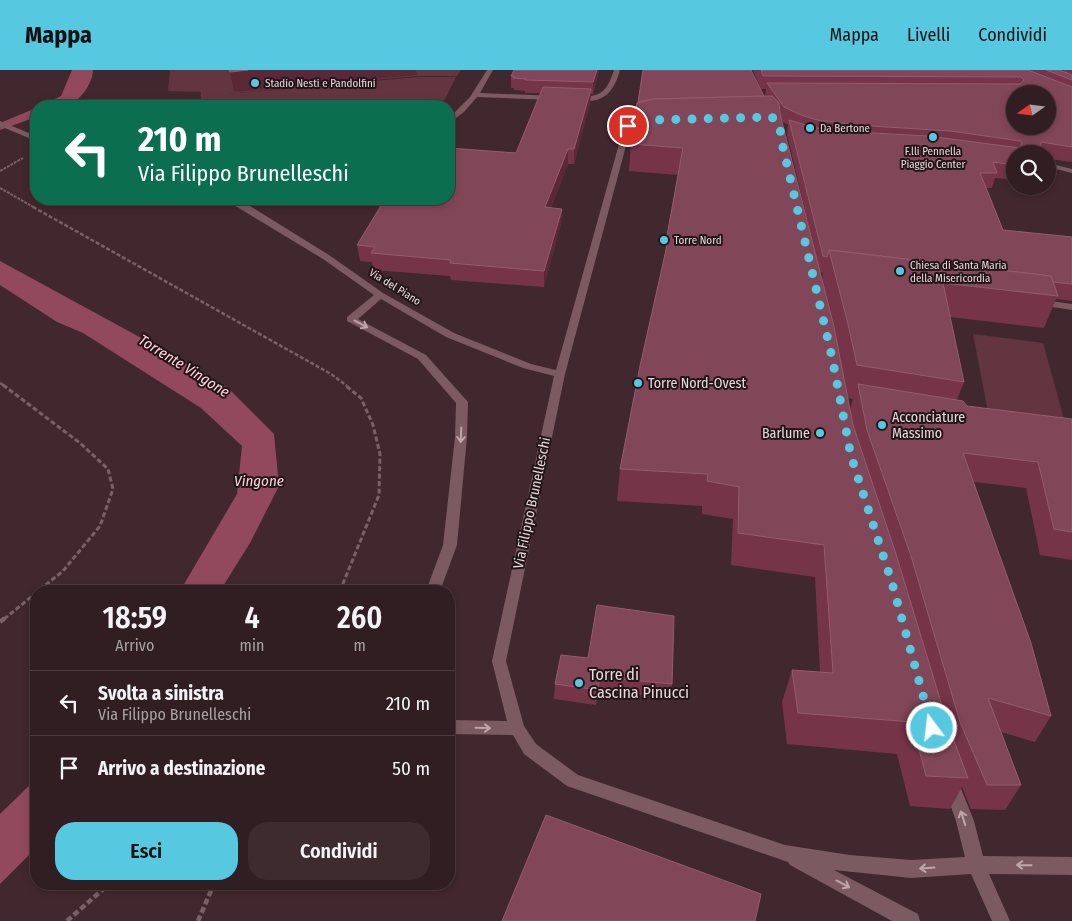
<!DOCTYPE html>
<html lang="it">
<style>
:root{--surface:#311e22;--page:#3d2b2f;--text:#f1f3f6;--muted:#a8a2a5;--line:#4c3c40;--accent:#56c9e1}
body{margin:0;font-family:"Fira Sans Condensed",sans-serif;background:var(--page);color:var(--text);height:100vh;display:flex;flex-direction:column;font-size:19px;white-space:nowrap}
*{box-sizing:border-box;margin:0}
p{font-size:16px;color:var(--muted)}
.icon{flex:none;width:28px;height:28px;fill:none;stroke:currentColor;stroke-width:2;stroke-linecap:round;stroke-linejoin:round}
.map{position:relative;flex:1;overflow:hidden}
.details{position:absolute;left:30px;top:515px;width:425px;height:305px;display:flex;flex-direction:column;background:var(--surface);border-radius:20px;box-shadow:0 2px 8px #0003,0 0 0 1px var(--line)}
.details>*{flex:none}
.top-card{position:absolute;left:30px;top:30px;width:425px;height:105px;border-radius:20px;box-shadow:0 2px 8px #0003,0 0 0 1px var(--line);background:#0b6e4f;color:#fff;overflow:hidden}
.needle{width:32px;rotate:256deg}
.buttons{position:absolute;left:1006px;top:15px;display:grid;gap:10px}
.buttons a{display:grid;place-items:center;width:50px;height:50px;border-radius:50%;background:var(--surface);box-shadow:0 2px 8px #0003,0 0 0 1px var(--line);font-size:25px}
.pin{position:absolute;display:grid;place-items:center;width:42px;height:42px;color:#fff;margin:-21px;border:2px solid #fff;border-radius:50%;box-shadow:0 1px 5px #0007}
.me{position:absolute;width:55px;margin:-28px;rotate:345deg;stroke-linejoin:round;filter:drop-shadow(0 0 4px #0008)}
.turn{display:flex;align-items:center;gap:18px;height:105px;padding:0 25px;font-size:22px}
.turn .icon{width:65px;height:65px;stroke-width:2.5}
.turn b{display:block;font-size:35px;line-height:42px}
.eta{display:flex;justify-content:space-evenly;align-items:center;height:85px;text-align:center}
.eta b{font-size:30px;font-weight:600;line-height:35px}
.primary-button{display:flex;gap:10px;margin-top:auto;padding:10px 25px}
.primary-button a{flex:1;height:58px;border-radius:20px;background:var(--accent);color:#111;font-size:20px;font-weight:600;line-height:58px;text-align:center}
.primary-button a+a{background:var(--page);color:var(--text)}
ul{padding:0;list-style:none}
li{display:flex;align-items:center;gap:15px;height:65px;padding:0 25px;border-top:1px solid var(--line)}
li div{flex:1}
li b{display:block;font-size:19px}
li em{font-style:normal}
header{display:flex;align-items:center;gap:30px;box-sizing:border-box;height:70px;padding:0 25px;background:var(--accent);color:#111}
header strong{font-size:24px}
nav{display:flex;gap:28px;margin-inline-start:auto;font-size:18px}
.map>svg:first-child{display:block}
</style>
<header>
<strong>Mappa</strong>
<nav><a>Mappa</a><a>Livelli</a><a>Condividi</a></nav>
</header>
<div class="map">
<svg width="1072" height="851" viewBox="0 0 1072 851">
<rect width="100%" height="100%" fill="#41282e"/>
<g fill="#633541">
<polygon points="170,0 461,0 457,6 418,6 228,24 418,7 456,7 445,29 436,36 201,36 201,22 168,21"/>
<polygon points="973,264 1043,273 1066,356 988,342"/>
</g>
<g fill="#92495d">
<path d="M72 0H93C93 13 79 34 64 36 57 38 47 36 40 36L61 26Z"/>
<polygon points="36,38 36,47 0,60 0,53"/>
<polygon points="0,191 134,264 228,318 274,364 279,416 250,473 220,521 180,521 237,424 242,376 201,338 83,263 57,252 0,215"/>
<polygon points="36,709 36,778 0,814 0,744"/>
</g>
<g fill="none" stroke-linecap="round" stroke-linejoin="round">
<g stroke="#786267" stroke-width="2" stroke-dasharray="3 1" stroke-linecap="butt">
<polyline points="0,101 23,88"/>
<polyline points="0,118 35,138"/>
</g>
<g stroke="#786267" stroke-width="2.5" stroke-dasharray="4 2" stroke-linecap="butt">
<polyline points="33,137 331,304 347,316"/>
<polyline points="0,313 5,316"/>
</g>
<g stroke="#786267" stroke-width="3" stroke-dasharray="5 2.5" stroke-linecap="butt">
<polyline points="3,315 80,373 108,399 113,419 100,456 63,501 38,521"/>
<polyline points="340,521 379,425 380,384 373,355 361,328 345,315"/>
<polyline points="4,549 36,523"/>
</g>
<g stroke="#786267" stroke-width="4.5" stroke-dasharray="6 3" stroke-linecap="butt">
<polyline points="0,552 5,548"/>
<polyline points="67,851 109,814"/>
<polyline points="198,851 214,814"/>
</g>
<g fill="#7b5a61" fill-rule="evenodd">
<polygon points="487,0 493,0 480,23 555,26 558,28 555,30 477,27 464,42 449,53 449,48 470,27"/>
<path d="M614 0H620C613 26 600 35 573 30V28L575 27C600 27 606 24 614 0Z"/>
<polygon points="649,49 653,51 652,53 631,57 565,304 506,591 524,656 536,674 578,705 785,775 850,785 911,790 965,787 956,751 942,711 944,706 950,704 956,706 974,751 983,786 1072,787 1072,805 989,804 1010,851 992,851 971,804 911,808 834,800 918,844 920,851 892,851 790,795 788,792 567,716 524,684 513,665 449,664 449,650 507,651 492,591 554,306 523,298 446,267 381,229 358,249 426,285 468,332 467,367 457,475 440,521 426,521 443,475 455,367 456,333 418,289 347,251 347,247 374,225 323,189 224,129 235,129 242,131 329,185 383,223 454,263 531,294 556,300 624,56"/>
<polygon points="0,51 36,66 36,71 0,56"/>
<polygon points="1048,93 1072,99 1072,103 1048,97"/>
<polygon points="1037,229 1072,234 1072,240 1034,234 1034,230"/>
</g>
</g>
<g fill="#763449" fill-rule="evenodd">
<polygon points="599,0 593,24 591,24 590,33 574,94 568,94 551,138 562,139 561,154 544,217 451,210 450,206 373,200 372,192 360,191 357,175 516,83 540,23 525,23 525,21 514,20 514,18 511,18 511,6"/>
<path d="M753 0H1072V92L1048 89V84H1015V110L995 108 992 118H987L1003 160 1072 167V231L1056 229 1044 258 950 247 964 312 957 330 967 336 1072 349V490L1040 485 1026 418 974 412 1051 646 1035 672 1001 662 1021 715 1005 740 971 739 962 717 950 739 910 736 897 684 787 674 782 632 792 600 820 602 815 507 731 495 733 449 702 444V436L617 431 620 399 665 185 666 171 678 105 629 101 631 74 638 32 765 26 766 19H761ZM781 51 788 55 787 64 813 174ZM820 202 823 203 822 210ZM848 328 853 329 850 339 854 359Z"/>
<polygon points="561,585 672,614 669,628 599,621 596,635 554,629 555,614"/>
</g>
<g fill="#5b2838">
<polygon points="248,0 416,0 417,5 234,22 230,2"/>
<polygon points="597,0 599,0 593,24 593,12"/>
<polygon points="591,19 590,33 574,94 574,79"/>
<polygon points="568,79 568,94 545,153 545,137"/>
<polygon points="562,139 561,154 544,217 544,201"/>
<polygon points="600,607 599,621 596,635 598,620"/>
</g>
<g fill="#824659" stroke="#925d6d" fill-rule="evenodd">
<polygon points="229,0 248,0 230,2"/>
<polygon points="514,0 597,0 593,12 525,10 526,9 513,8 514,6 511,6"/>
<polygon points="643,0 751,0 764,26 653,29 638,32"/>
<path d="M761 0H1028L1072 17V77L1041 72 1040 84H1015V95L993 92 997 103H980L1003 160 1072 167V214L1053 212 1051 206 829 180 827 187 823 186 789 50 817 58 836 61 928 66 1020 78 1022 72 1020 71 951 61 855 55 817 50 801 45 784 37 767 13 1020 14 1024 10 1021 7 763 6ZM1015 24H1048V56H1015Z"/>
<polygon points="1046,0 1059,0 1072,5 1072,10"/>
<polygon points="543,17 591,19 574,79 568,79 545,137 562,139 544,201 450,193 451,190 371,183 375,177 357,175 385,129 449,129 449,78 516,83"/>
<polygon points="772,26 779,33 780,44 834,257 853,355 895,481 947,652 968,708 926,706 912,652 798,643 792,600 833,603 824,475 738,463 739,417 707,411 708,404 620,399 640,296 668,171 666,171 683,78 631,74 637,33 653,29"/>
<polygon points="829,180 1051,206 1058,226 943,213 964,312 857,295 848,254"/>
<polygon points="858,314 963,331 967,336 1072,349 1072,462 1054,459 1038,392 963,383 1031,573 1051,646 988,628 1021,715 987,715 960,652 911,486 867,360"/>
<polygon points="597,535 674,546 672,614 600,607 598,620 555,614 561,585 588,588"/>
<polygon points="546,745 761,824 755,851 502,851"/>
</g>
<defs><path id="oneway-shaft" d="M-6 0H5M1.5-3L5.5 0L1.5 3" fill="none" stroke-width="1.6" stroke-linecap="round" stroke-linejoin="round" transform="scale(1.25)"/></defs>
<g stroke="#bea6ab">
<use href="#oneway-shaft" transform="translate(361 254) rotate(28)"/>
<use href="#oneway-shaft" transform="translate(461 365) rotate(92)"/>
<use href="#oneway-shaft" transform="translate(483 658) rotate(1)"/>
<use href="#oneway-shaft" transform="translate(963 748) rotate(-108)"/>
<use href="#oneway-shaft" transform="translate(1024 795) rotate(-179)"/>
<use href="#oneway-shaft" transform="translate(927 798) rotate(176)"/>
<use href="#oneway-shaft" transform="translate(843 814) rotate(28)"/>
</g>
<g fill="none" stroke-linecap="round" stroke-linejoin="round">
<polyline stroke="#56c9e1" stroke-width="9" stroke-dasharray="0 16.2" points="628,56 651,50 772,47 780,57 781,69 832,287 851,386 892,513 932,658"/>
</g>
<g fill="#56c9e1" stroke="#201517" stroke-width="2">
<circle cx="255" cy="13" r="5"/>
<circle cx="810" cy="58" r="5"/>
<circle cx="933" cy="67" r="5"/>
<circle cx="664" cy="170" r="5"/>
<circle cx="900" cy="201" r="5"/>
<circle cx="638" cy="313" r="5"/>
<circle cx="882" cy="355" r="5"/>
<circle cx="820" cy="363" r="5"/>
<circle cx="579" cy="613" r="5"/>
</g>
<g text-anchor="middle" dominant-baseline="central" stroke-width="4" stroke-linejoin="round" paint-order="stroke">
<g font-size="11" fill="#ead9dc" stroke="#201517" text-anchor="start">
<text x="265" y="13">Stadio Nesti e Pandolfini</text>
<text x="820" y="58">Da Bertone</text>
<text x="933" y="81" text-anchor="middle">F.lli Pennella<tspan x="933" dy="13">Piaggio Center</tspan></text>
<text x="674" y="170">Torre Nord</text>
<text x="910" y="195">Chiesa di Santa Maria<tspan x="910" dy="13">della Misericordia</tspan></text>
</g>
<g font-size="11" fill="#ead9dc" stroke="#201517">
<text transform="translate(395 217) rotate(32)">Via del Piano</text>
</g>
<g font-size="14" fill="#ead9dc" stroke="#201517" text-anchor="start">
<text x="648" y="313">Torre Nord-Ovest</text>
<text x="892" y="347">Acconciature<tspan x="892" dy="16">Massimo</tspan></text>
<text x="810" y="363" text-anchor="end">Barlume</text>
</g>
<g font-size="14" fill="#ead9dc" stroke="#201517">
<text transform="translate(532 433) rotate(-78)">Via Filippo Brunelleschi</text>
</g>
<g font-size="15" font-style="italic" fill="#fed1db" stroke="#201517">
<text transform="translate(184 296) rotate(32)">Torrente Vingone</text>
<text x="259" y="411">Vingone</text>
</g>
<g font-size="16" fill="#ead9dc" stroke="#201517" text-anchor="start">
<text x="589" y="604">Torre di<tspan x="589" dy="18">Cascina Pinucci</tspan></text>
</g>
</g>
</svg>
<div class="buttons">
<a><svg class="needle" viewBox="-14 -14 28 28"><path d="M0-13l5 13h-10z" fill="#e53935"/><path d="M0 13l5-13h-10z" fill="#a8a2a5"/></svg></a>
<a><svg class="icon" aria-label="search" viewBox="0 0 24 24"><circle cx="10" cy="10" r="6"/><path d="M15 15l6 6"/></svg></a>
</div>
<div class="pin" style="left:628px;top:56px;background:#d93025"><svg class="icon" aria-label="arrive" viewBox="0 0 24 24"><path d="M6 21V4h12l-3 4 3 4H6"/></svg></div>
<svg class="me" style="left:932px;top:658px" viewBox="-20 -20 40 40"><circle r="17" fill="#56c9e1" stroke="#fff" stroke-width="3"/><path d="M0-11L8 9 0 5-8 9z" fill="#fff"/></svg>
<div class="top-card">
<div class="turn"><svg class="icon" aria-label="left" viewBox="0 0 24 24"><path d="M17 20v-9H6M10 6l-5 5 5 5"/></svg><div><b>210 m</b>Via Filippo Brunelleschi</div></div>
</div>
<section class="details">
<div class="eta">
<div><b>18:59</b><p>Arrivo</p></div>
<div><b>4</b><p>min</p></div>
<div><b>260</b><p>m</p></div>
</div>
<ul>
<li><svg class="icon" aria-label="left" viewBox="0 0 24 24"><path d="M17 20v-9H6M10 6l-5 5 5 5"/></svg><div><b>Svolta a sinistra</b><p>Via Filippo Brunelleschi</p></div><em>210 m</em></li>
<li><svg class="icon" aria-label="arrive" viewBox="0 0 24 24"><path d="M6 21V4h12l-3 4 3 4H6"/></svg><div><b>Arrivo a destinazione</b></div><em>50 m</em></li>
</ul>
<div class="primary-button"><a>Esci</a><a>Condividi</a></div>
</section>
</div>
